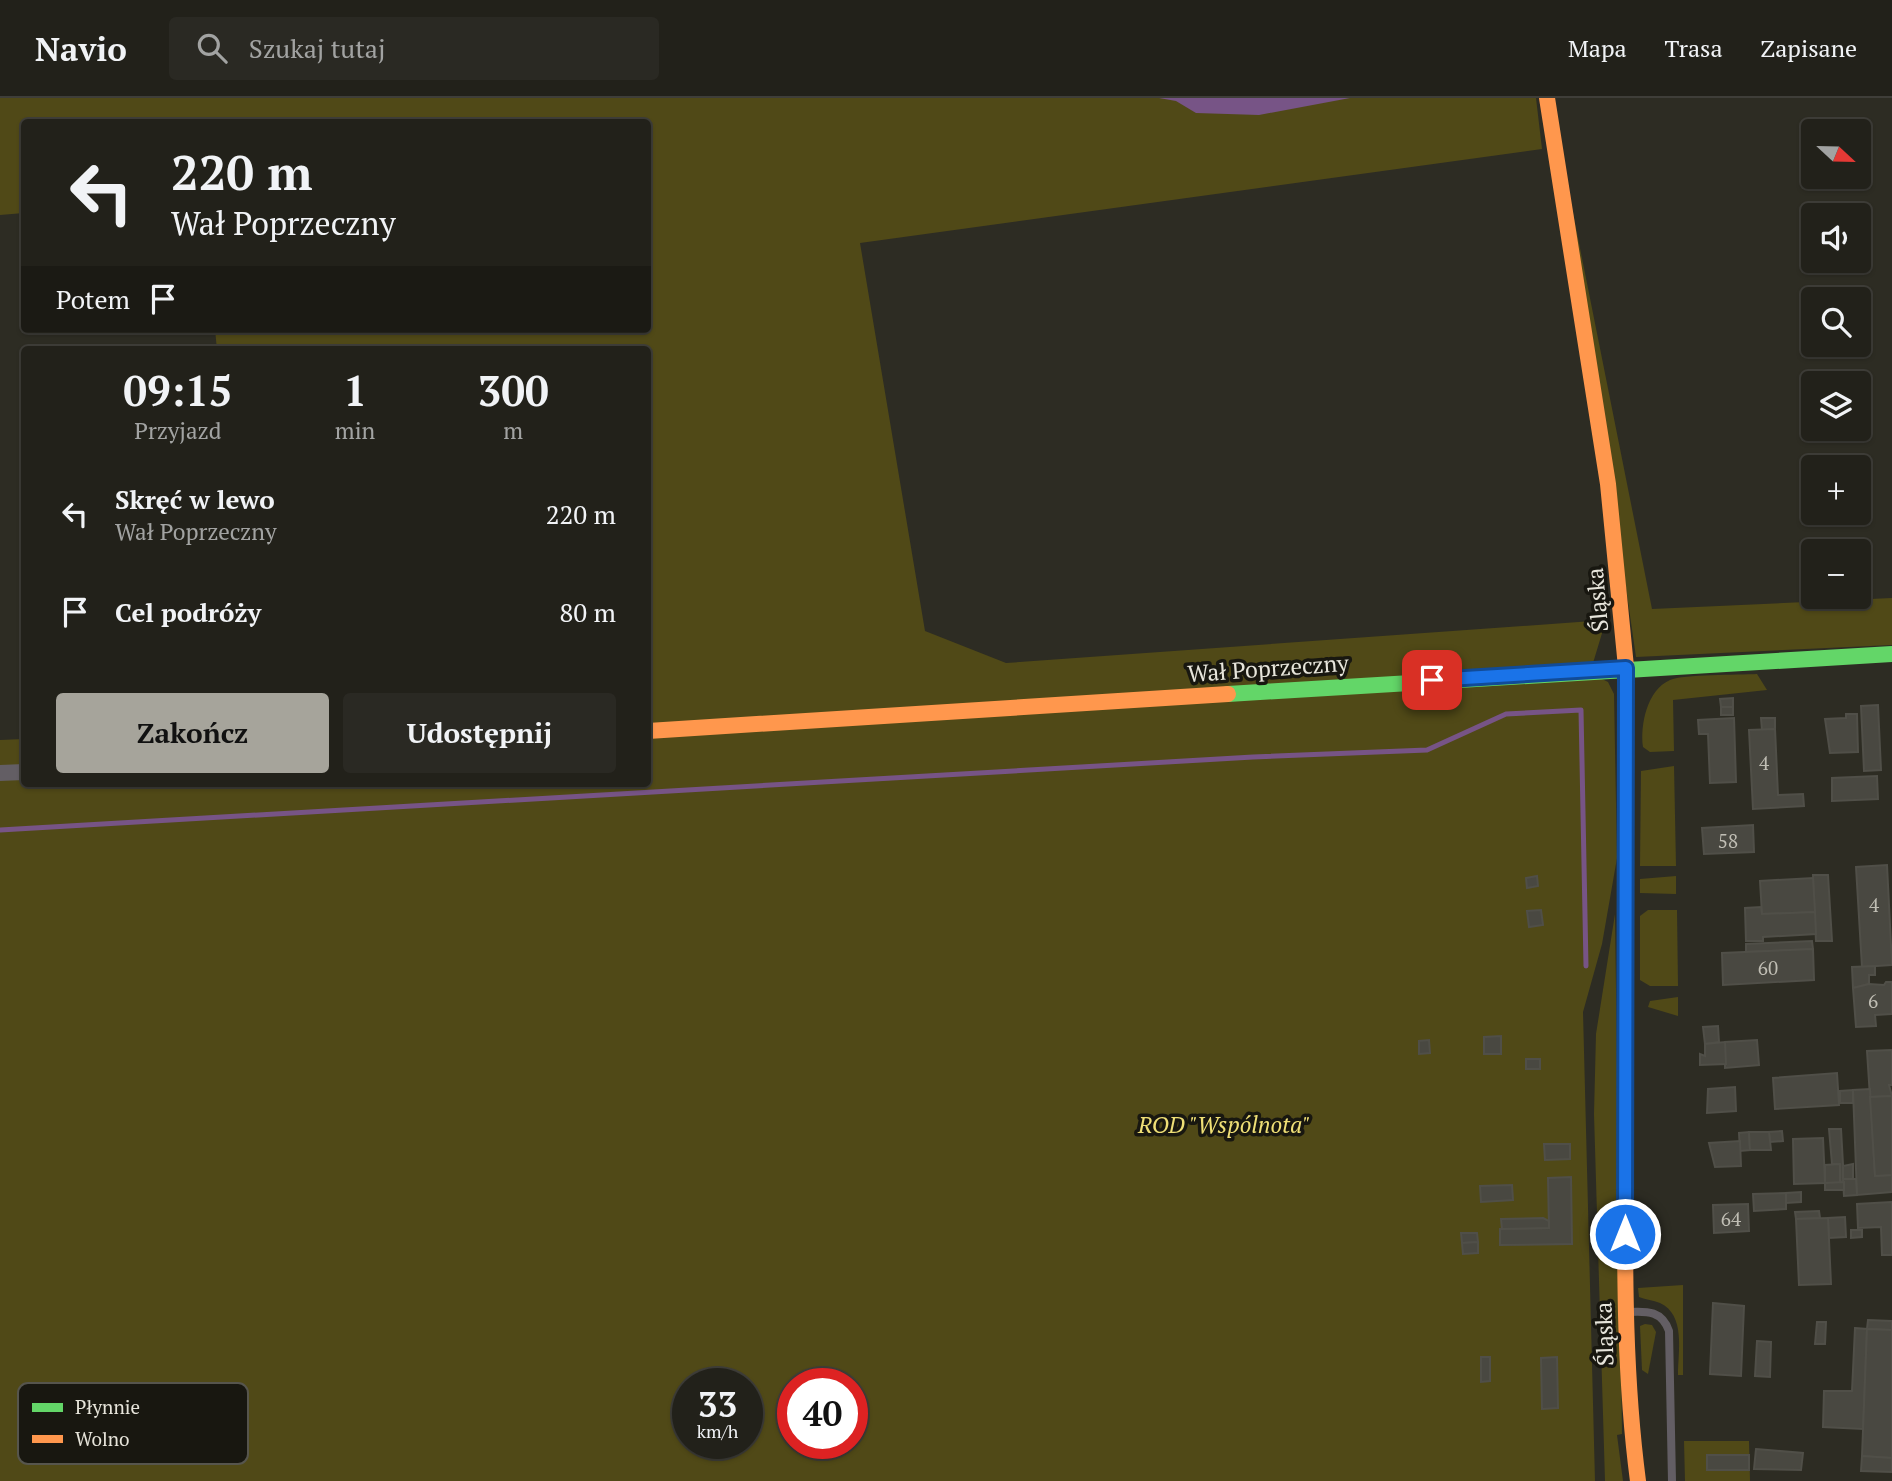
<!DOCTYPE html>
<html lang="pl">
<meta charset="utf-8">
<style>
:root{--surface:#22211a;--page:#2a2923;--text:#f1f3f6;--muted:#a2a3a2;--line:#3f3e39;--accent:#a6a49b}
body{margin:0;font-family:"PT Serif",serif;background:var(--page);color:var(--text);height:100vh;display:flex;flex-direction:column;font-size:26px;white-space:nowrap}
*{box-sizing:border-box;margin:0}
p{font-size:23px;color:var(--muted)}
.icon{flex:none;width:38px;height:38px;fill:none;stroke:currentColor;stroke-width:2;stroke-linecap:round;stroke-linejoin:round}
.map{position:relative;flex:1;overflow:hidden}
.details{position:absolute;left:21px;top:248px;width:630px;height:441px;display:flex;flex-direction:column;background:var(--surface);border-radius:7px;box-shadow:0 2px 5px #0004,0 0 0 2px var(--line)}
.details>*{flex:none}
.hud{position:absolute;left:21px;top:21px;width:630px;height:214px;border-radius:7px;box-shadow:0 2px 5px #0004,0 0 0 2px var(--line);background:#22211a;color:var(--text);overflow:hidden}
.needle{width:46px;rotate:112deg}
.controls{position:absolute;left:1801px;top:21px;display:grid;gap:14px}
.controls a{display:grid;place-items:center;width:70px;height:70px;border-radius:7px;background:var(--surface);box-shadow:0 2px 5px #0004,0 0 0 2px var(--line);font-size:35px}
.speed{position:absolute;left:672px;top:1270px;display:flex;gap:14px;font-size:35px;font-weight:700;text-align:center}
.speed>*{display:grid;place-content:center;width:91px;height:91px;border-radius:50%;background:var(--surface);box-shadow:0 2px 5px #0004,0 0 0 2px var(--line);line-height:1}
.speed small{font-size:18px;font-weight:400}
.speed .limit{border:10px solid #d22;background:#fff;color:#111}
.pin{position:absolute;display:grid;place-items:center;width:60px;height:60px;color:#fff;margin:-30px;border-radius:14px;box-shadow:0 4px 10px #0006}
.me{position:absolute;width:77px;margin:-38px;rotate:0deg;stroke-linejoin:round;filter:drop-shadow(0 0 5px #0008)}
.turn{display:flex;align-items:center;gap:24px;height:147px;padding:0 35px;font-size:32px}
.turn .icon{width:91px;height:91px;stroke-width:2.5}
.turn b{display:block;font-size:49px;line-height:60px}
.then{display:flex;align-items:center;height:66px;padding:0 35px;background:#0003;gap:14px;font-size:26px}
.eta{display:flex;justify-content:space-evenly;align-items:center;height:119px;text-align:center}
.eta b{font-size:42px;font-weight:800;line-height:49px}
.action{display:flex;gap:14px;margin-top:auto;padding:14px 35px}
.action a{flex:1;height:80px;border-radius:7px;background:var(--accent);color:#111;font-size:28px;font-weight:800;line-height:80px;text-align:center}
.action a+a{background:var(--page);color:var(--text)}
ul{padding:0;list-style:none}
li{display:flex;align-items:center;gap:21px;height:98px;padding:0 35px}
li div{flex:1}
li b{display:block;font-size:26px}
li em{font-style:normal}
header{display:flex;align-items:center;gap:42px;box-sizing:border-box;height:98px;padding:0 35px;background:var(--surface);border-bottom:2px solid var(--line)}
header strong{font-size:33px}
nav{display:flex;gap:38px;margin-inline-start:auto;font-size:24px}
.search{width:490px;height:63px;background:var(--page);display:flex;align-items:center;gap:18px;box-sizing:border-box;padding:0 24px;border-radius:7px;color:var(--muted);font-size:26px}
.map>svg:first-child{display:block}
</style>
<header>
<strong>Navio</strong>
<div class="search"><svg class="icon" aria-label="search" viewBox="0 0 24 24"><circle cx="10" cy="10" r="6"/><path d="M15 15l6 6"/></svg>Szukaj tutaj</div>
<nav><a>Mapa</a><a>Trasa</a><a>Zapisane</a></nav>
</header>
<div class="map">
<svg width="1892" height="1383" viewBox="0 0 1892 1383">
<rect width="100%" height="100%" fill="#2d2c23"/>
<g fill="#504917" fill-rule="evenodd">
<path d="M0 0H1536L1542 51 860 145 925 533 1006 565 1606 522 1590 575 1608 584 1614 596 1617 760 1602 846 1583 914 1595 1383H0V642L24 641V686H648V252H217L215 231H648V24H24V115L0 117ZM688 1286H747V1346H688ZM793 1286H852V1346H793Z"/>
<polygon points="1569,95 1652,511 1892,500 1892,547 1636,559"/>
<path d="M1757 576 1767 592 1673 602 1674 653 1650 654 1643 649C1640 627 1647 592 1670 582 1684 576 1738 577 1757 576Z"/>
<polygon points="1674,668 1676,768 1640,768 1641,673"/>
<polygon points="1676,778 1676,796 1640,795 1640,781"/>
<polygon points="1648,812 1677,812 1678,888 1650,888 1640,882 1640,818"/>
<polygon points="1615,816 1622,1336 1617,1337 1623,1383 1605,1383 1594,1016 1596,936"/>
<polygon points="1678,899 1678,918 1648,909 1650,903"/>
<path d="M1683 1187V1277H1678C1678 1254 1686 1217 1660 1205 1653 1202 1646 1202 1639 1199L1638 1190Z"/>
<polygon points="1645,1226 1652,1227 1656,1234 1648,1276 1642,1272 1640,1228"/>
<polygon points="1684,1343 1749,1343 1750,1383 1782,1383 1685,1383"/>
</g>
<polygon fill="#775486" points="1159,0 1350,0 1259,17 1196,15 1176,3"/>
<g fill="none" stroke-linecap="round" stroke-linejoin="round">
<polyline stroke="#775486" stroke-width="5" points="0,732 1253,659 1427,652 1506,616 1581,612 1586,868"/>
</g>
<g fill="#494841" stroke="#504f48" stroke-width="2">
<polygon points="1733,600 1733,609 1721,609 1720,601"/>
<polygon points="1878,607 1881,672 1864,673 1861,608"/>
<rect x="1721" y="609" width="12" height="8"/>
<polygon points="1846,616 1857,616 1858,654 1830,655 1825,621 1846,620"/>
<polygon points="1734,620 1736,684 1710,685 1708,636 1699,636 1698,622"/>
<polygon points="1761,620 1775,620 1775,631 1762,632"/>
<polygon points="1775,631 1778,697 1803,696 1804,708 1753,711 1749,632"/>
<polygon points="1877,678 1878,701 1832,703 1832,680"/>
<polygon points="1753,727 1754,754 1704,756 1702,730"/>
<polygon points="1887,767 1892,867 1862,869 1856,769"/>
<polygon points="1813,777 1828,777 1832,843 1816,843"/>
<polygon points="1537,778 1538,788 1527,790 1526,780"/>
<polygon points="1813,780 1815,814 1762,816 1760,783"/>
<polygon points="1761,809 1762,816 1815,814 1816,836 1763,839 1763,843 1746,843 1745,810"/>
<polygon points="1541,812 1543,827 1529,829 1527,813"/>
<polygon points="1812,843 1813,851 1746,854 1746,846"/>
<polygon points="1813,851 1814,882 1723,887 1722,855"/>
<polygon points="1875,868 1875,877 1869,877 1869,886 1853,890 1852,869"/>
<polygon points="1886,884 1892,884 1892,916 1875,917 1876,928 1856,929 1853,890 1869,886 1884,887"/>
<polygon points="1718,928 1719,944 1705,946 1703,929"/>
<polygon points="1501,938 1501,956 1484,956 1484,939"/>
<polygon points="1429,942 1430,955 1419,956 1419,943"/>
<polygon points="1757,942 1759,967 1725,970 1725,944"/>
<polygon points="1725,944 1726,966 1700,967 1700,956 1705,958 1705,946"/>
<polygon points="1892,952 1892,987 1889,987 1892,998 1870,999 1867,953"/>
<rect x="1526" y="961" width="14" height="10"/>
<polygon points="1837,975 1839,1007 1775,1011 1773,980"/>
<polygon points="1735,989 1736,1013 1707,1015 1708,991"/>
<polygon points="1870,991 1875,1078 1892,1077 1892,1094 1857,1097 1853,992"/>
<polygon points="1853,992 1853,1005 1840,1005 1840,993"/>
<polygon points="1892,998 1892,1077 1875,1078 1870,999"/>
<polygon points="1829,1031 1841,1031 1844,1084 1840,1085 1840,1066 1832,1066"/>
<polygon points="1782,1033 1783,1043 1770,1044 1769,1034"/>
<polygon points="1749,1034 1750,1052 1740,1053 1739,1035"/>
<polygon points="1749,1034 1769,1034 1771,1052 1750,1052"/>
<polygon points="1823,1040 1825,1085 1794,1086 1793,1041"/>
<polygon points="1740,1043 1741,1068 1715,1069 1709,1045"/>
<polygon points="1544,1046 1570,1046 1570,1061 1545,1062"/>
<polygon points="1840,1066 1840,1085 1825,1085 1825,1067"/>
<polygon points="1853,1066 1853,1081 1843,1081 1843,1068"/>
<polygon points="1571,1079 1572,1146 1500,1147 1500,1131 1549,1130 1548,1080"/>
<polygon points="1843,1081 1856,1081 1857,1097 1844,1098"/>
<polygon points="1844,1084 1844,1092 1825,1092 1825,1085"/>
<polygon points="1512,1087 1513,1102 1481,1104 1480,1088"/>
<polygon points="1801,1094 1801,1104 1786,1105 1786,1095"/>
<polygon points="1786,1095 1786,1111 1754,1113 1753,1096"/>
<polygon points="1892,1104 1892,1157 1882,1157 1881,1129 1858,1130 1857,1106"/>
<polygon points="1748,1106 1749,1133 1714,1135 1713,1107"/>
<polygon points="1819,1113 1820,1120 1796,1121 1795,1114"/>
<polygon points="1845,1119 1846,1139 1829,1140 1828,1120"/>
<polygon points="1543,1120 1549,1123 1549,1130 1502,1131 1501,1121"/>
<polygon points="1828,1120 1831,1186 1799,1187 1796,1121"/>
<polygon points="1851,1132 1862,1132 1862,1139 1851,1140"/>
<polygon points="1461,1135 1477,1135 1478,1144 1462,1145"/>
<polygon points="1478,1144 1478,1155 1463,1156 1462,1145"/>
<polygon points="1713,1205 1744,1208 1741,1278 1710,1276"/>
<polygon points="1868,1222 1892,1223 1892,1232 1867,1231"/>
<polygon points="1817,1224 1826,1224 1825,1246 1815,1246"/>
<polygon points="1855,1230 1867,1231 1863,1331 1823,1329 1824,1293 1852,1293"/>
<polygon points="1867,1231 1892,1232 1892,1360 1862,1358"/>
<polygon points="1757,1243 1771,1244 1770,1279 1755,1278"/>
<polygon points="1481,1259 1490,1259 1490,1283 1481,1284"/>
<polygon points="1557,1259 1558,1310 1542,1311 1541,1260"/>
<polygon points="1756,1351 1803,1355 1801,1372 1754,1371"/>
<rect x="1707" y="1357" width="42" height="15"/>
<polygon points="1862,1358 1892,1360 1892,1374 1861,1373"/>
</g>
<g fill="none" stroke-linecap="round" stroke-linejoin="round">
<path stroke="#635e64" stroke-width="8" d="M1629 1214C1648 1213 1662 1213 1669 1233L1672 1383"/>
<polyline stroke="#635e64" stroke-width="16" points="0,675 24,674"/>
<g stroke="#63d668" stroke-width="16">
<polyline points="1228,596 1892,556"/>
<polyline points="1625,1039 1626,569"/>
</g>
<g stroke="#ff974d" stroke-width="16">
<polyline points="1547,0 1608,386 1626,569"/>
<polyline points="648,633 1228,596"/>
<path d="M1625 1039C1625 1154 1623 1269 1638 1383"/>
</g>
</g>
<g fill="none" stroke-linecap="round" stroke-linejoin="round">
<g stroke="#114b97" stroke-width="18">
<polyline id="route" points="1432,582 1626,570 1625,1136"/>
</g>
<use href="#route" stroke="#1a73e8" stroke-width="12"/>
</g>
<g text-anchor="middle" dominant-baseline="central" stroke-width="7" stroke-linejoin="round" paint-order="stroke">
<g font-size="19" fill="#c0beb4">
<text x="1764" y="664">4</text>
<text x="1728" y="742">58</text>
<text x="1874" y="806">4</text>
<text x="1768" y="869">60</text>
<text x="1873" y="902">6</text>
<text x="1731" y="1120">64</text>
</g>
<g font-size="23" fill="#e7e5db" stroke="#181710">
<text transform="translate(1597 502) rotate(-95)">Śląska</text>
<text transform="translate(1268 570) rotate(-4)">Wał Poprzeczny</text>
<text transform="translate(1604 1236) rotate(-92)">Śląska</text>
</g>
<g font-size="23" font-style="italic" fill="#efdf76" stroke="#181710">
<text x="1224" y="1026">ROD "Wspólnota"</text>
</g>
</g>
<rect x="18" y="1285" width="230" height="81" rx="10" fill="#181710" stroke="#56554d" stroke-width="2"/>
<rect x="32" y="1305" width="31" height="9" fill="#63d668"/>
<rect x="32" y="1337" width="31" height="8" fill="#ff974d"/>
<g font-size="19" fill="#e7e5db">
<text x="75" y="1316">Płynnie</text>
<text x="75" y="1348">Wolno</text>
</g>
</svg>
<div class="controls">
<a><svg class="needle" viewBox="-14 -14 28 28"><path d="M0-13l5 13h-10z" fill="#e53935"/><path d="M0 13l5-13h-10z" fill="#a2a3a2"/></svg></a>
<a><svg class="icon" aria-label="sound" viewBox="0 0 24 24"><path d="M4 9h4l5-4v14l-5-4H4zM17 9q2 3 0 6"/></svg></a>
<a><svg class="icon" aria-label="search" viewBox="0 0 24 24"><circle cx="10" cy="10" r="6"/><path d="M15 15l6 6"/></svg></a>
<a><svg class="icon" aria-label="layers" viewBox="0 0 24 24"><path d="M12 4l9 5-9 5-9-5zM3 14l9 5 9-5"/></svg></a>
<a>+</a>
<a>−</a>
</div>
<div class="speed"><div>33<small>km/h</small></div><div class="limit">40</div></div>
<div class="pin" style="left:1432px;top:582px;background:#d93025"><svg class="icon" aria-label="arrive" viewBox="0 0 24 24"><path d="M6 21V4h12l-3 4 3 4H6"/></svg></div>
<svg class="me" style="left:1625px;top:1136px" viewBox="-20 -20 40 40"><circle r="17" fill="#1a73e8" stroke="#fff" stroke-width="3"/><path d="M0-11L8 9 0 5-8 9z" fill="#fff"/></svg>
<div class="hud">
<div class="turn"><svg class="icon" aria-label="left" viewBox="0 0 24 24"><path d="M17 20v-9H6M10 6l-5 5 5 5"/></svg><div><b>220 m</b>Wał Poprzeczny</div></div>
<div class="then">Potem<svg class="icon" aria-label="arrive" viewBox="0 0 24 24"><path d="M6 21V4h12l-3 4 3 4H6"/></svg></div>
</div>
<section class="details">
<div class="eta">
<div><b>09:15</b><p>Przyjazd</p></div>
<div><b>1</b><p>min</p></div>
<div><b>300</b><p>m</p></div>
</div>
<ul>
<li><svg class="icon" aria-label="left" viewBox="0 0 24 24"><path d="M17 20v-9H6M10 6l-5 5 5 5"/></svg><div><b>Skręć w lewo</b><p>Wał Poprzeczny</p></div><em>220 m</em></li>
<li><svg class="icon" aria-label="arrive" viewBox="0 0 24 24"><path d="M6 21V4h12l-3 4 3 4H6"/></svg><div><b>Cel podróży</b></div><em>80 m</em></li>
</ul>
<div class="action"><a>Zakończ</a><a>Udostępnij</a></div>
</section>
</div>
